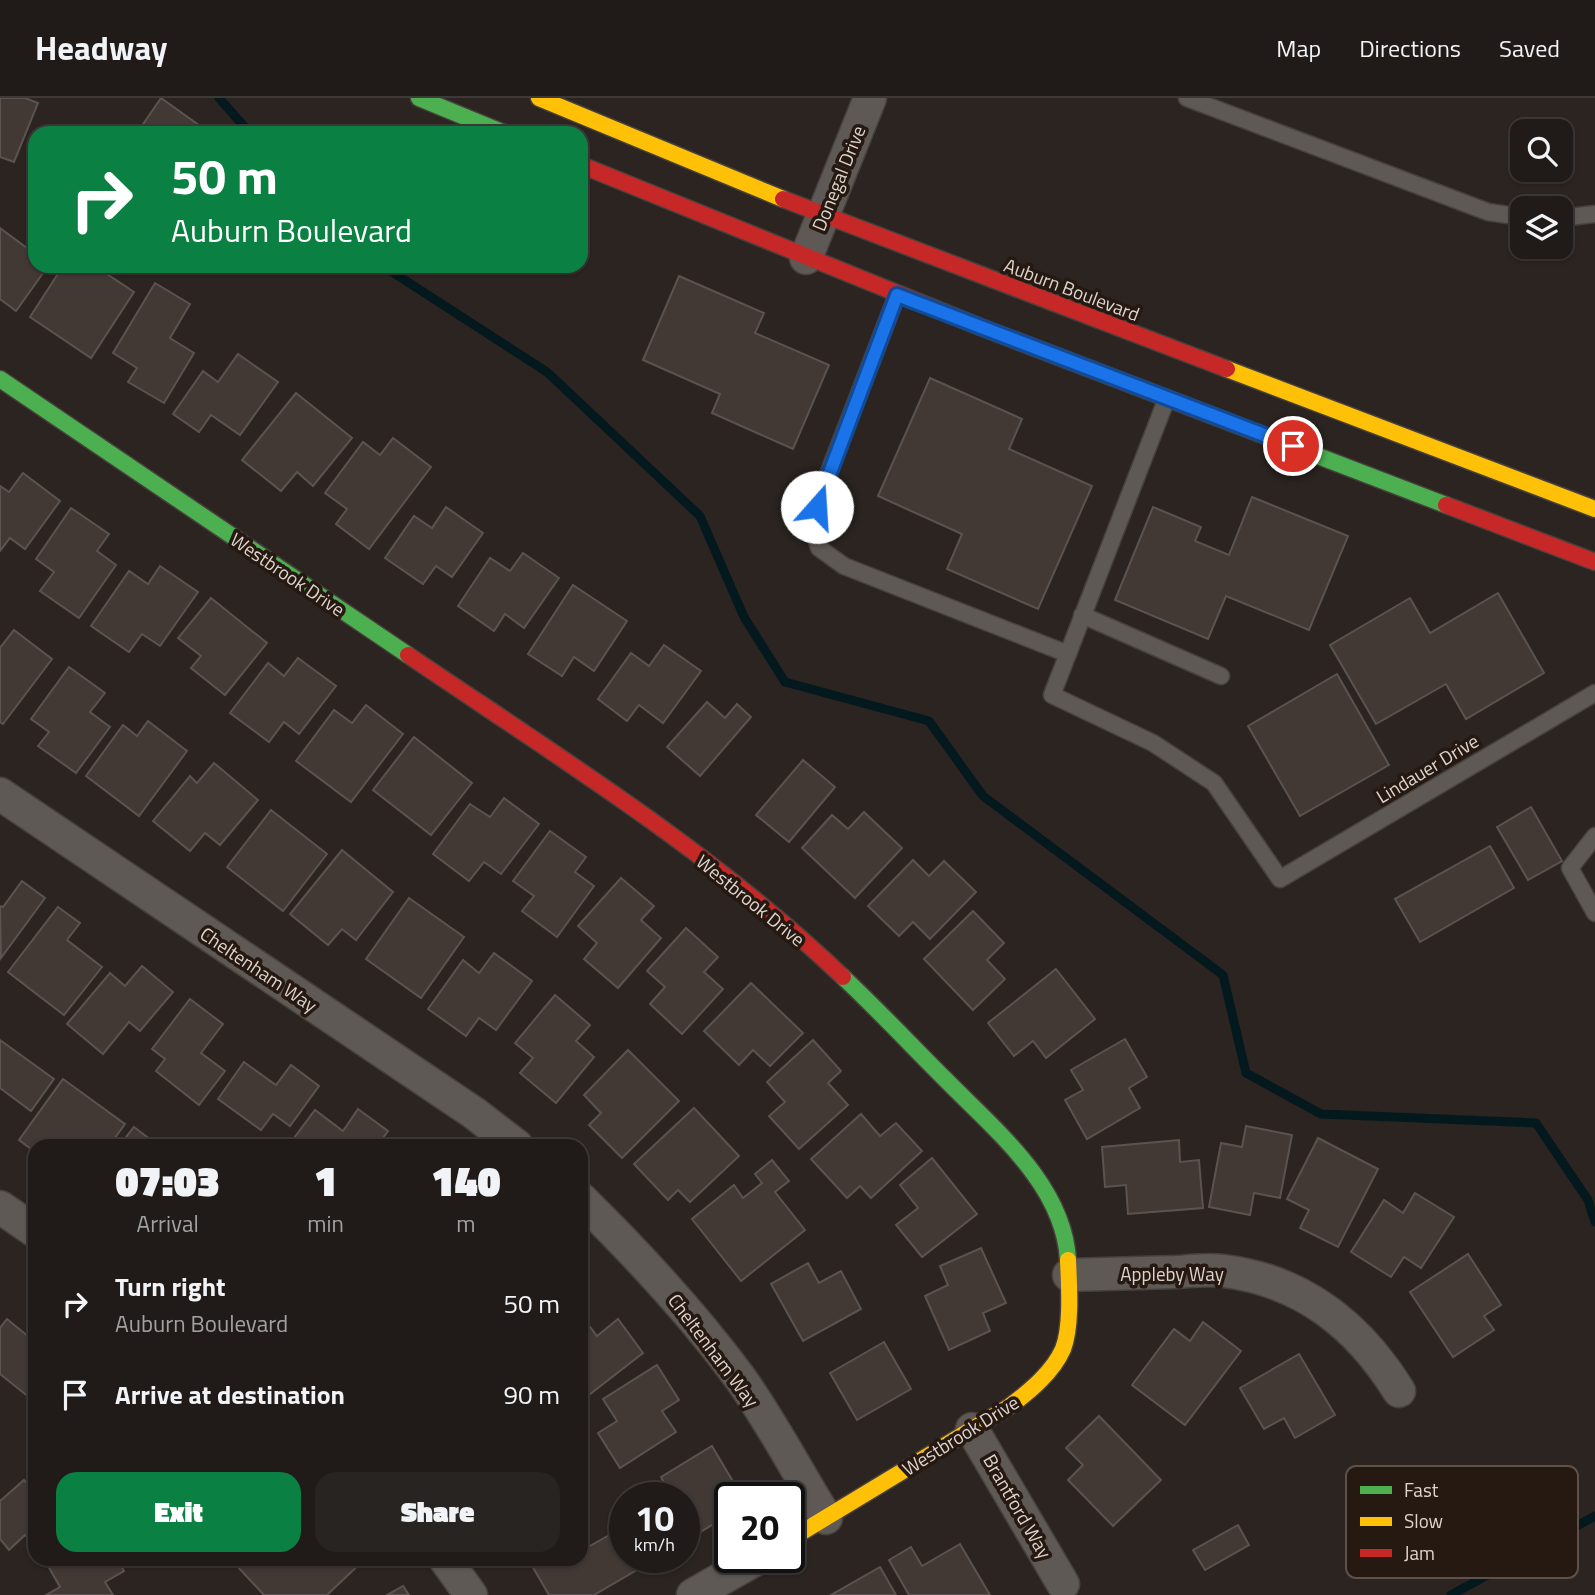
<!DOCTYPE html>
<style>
:root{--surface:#201b18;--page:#282421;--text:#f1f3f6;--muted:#a2a1a2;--line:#3d3937;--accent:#0b8043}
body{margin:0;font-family:"Titillium Web",sans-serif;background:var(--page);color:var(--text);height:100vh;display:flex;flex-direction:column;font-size:26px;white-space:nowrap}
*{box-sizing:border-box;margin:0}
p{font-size:23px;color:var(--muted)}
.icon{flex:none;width:38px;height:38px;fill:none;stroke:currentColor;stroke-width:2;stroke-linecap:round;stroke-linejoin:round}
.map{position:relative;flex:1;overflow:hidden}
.details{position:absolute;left:28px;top:1041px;width:560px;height:427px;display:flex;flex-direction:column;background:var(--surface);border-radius:21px;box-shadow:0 2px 5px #0004,0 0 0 2px var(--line)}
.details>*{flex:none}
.guide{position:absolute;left:28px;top:28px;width:560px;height:147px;border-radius:21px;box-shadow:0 2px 5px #0004,0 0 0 2px var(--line);background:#0b8043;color:#fff;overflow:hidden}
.fabs{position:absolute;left:1510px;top:21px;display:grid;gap:14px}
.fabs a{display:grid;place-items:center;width:63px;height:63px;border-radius:14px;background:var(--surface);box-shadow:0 2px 5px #0004,0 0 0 2px var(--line);font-size:35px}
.speed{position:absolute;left:609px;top:1384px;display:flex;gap:14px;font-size:35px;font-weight:700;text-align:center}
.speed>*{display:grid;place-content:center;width:91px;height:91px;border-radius:50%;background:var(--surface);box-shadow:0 2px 5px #0004,0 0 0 2px var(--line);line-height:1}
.speed small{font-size:18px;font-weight:400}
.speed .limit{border:4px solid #111;border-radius:10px;background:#fff;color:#111}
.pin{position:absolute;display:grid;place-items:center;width:60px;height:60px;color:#fff;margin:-30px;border:4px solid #fff;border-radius:50%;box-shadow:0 2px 7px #0007}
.me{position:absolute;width:77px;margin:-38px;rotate:19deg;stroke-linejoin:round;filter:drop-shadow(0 0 5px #0008)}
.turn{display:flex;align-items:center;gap:24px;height:147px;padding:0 28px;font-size:32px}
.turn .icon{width:91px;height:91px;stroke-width:2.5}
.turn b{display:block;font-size:49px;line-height:60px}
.eta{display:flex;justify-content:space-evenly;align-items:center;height:119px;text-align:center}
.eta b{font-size:42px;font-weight:800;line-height:49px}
.button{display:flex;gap:14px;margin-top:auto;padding:14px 28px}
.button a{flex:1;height:80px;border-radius:21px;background:var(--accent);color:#fff;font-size:28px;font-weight:800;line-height:80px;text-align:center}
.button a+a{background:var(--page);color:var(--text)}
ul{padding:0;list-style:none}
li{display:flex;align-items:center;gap:21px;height:91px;padding:0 28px}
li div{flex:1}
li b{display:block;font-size:26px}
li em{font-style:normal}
header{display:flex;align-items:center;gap:42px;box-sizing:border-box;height:98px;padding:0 35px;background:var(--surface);border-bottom:2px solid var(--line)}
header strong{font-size:33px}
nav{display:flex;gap:38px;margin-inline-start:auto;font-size:24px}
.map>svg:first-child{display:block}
</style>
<header>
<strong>Headway</strong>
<nav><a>Map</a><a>Directions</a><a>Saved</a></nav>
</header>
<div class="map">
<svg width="1595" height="1497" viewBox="0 0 1595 1497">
<rect width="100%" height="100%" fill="#2b2420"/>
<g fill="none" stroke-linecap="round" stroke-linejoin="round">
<g stroke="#04191d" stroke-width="9">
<polyline points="219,0 250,35"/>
<polyline points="383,168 547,274 700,418 744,519 785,584 929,623 983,698 1223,877 1246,975 1321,1016 1536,1025 1588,1102 1595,1124"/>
<polyline points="1451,1497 1595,1418"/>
</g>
</g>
<g fill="#433934" stroke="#5a5350" stroke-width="2">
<polygon points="0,0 25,0 38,5 14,64 0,59"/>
<polygon points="161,0 210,35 137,35"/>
<polygon points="0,130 35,156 35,168 48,168 16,213 0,201"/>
<polygon points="63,168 95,168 134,194 91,260 30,219"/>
<polygon points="679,178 764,215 755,235 829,267 793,351 712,315 720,296 643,262"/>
<polygon points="155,185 190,206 170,240 194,255 164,305 128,284 137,270 113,255"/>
<polygon points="238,256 278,284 240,337 211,317 199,334 173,316 203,273 218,284"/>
<polygon points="930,280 1022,321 1009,351 1092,388 1038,511 947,471 962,436 878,398"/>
<polygon points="296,295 352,340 313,388 297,374 281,393 242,362"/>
<polygon points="393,340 431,369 369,451 336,426 347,411 325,395 363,344 380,357"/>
<polygon points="23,375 60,403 25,451 10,440 0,453 0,388 9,394"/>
<polygon points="1252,399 1348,438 1309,532 1226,498 1208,541 1115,502 1153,409 1201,429 1195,443 1229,457"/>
<polygon points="446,409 483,435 452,479 436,468 423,486 385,460 414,418 432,430"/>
<polygon points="71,410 109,436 97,453 116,467 79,520 40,493 54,474 36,461"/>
<polygon points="523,455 559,480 524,530 505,516 494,533 458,508 490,460 510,473"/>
<polygon points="160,468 198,494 160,548 142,536 129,554 91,528 129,473 148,486"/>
<polygon points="573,487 627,523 594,573 574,559 562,578 528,556"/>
<polygon points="1498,495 1544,575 1466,621 1446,586 1376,626 1330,547 1410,500 1430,535"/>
<polygon points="211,500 267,545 225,597 191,570 201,558 178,540"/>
<polygon points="14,532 52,561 3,626 0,624 0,550"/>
<polygon points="664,547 701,573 663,625 639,607 627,623 598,601 631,555 649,568"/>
<polygon points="298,560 336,588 299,636 284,624 269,644 230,615 268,565 284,578"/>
<polygon points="69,569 105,595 90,614 110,629 76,675 38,648 49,634 31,621"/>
<polygon points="1337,576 1389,667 1300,718 1248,628"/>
<polygon points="707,604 725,620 737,606 751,619 700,678 667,649"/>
<polygon points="366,607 403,636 351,704 296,663 334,612 352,625"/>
<polygon points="148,623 187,653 139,718 86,678 123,627 137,638"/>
<polygon points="414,639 472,685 431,737 373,692"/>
<polygon points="803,662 835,689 789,744 756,717"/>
<polygon points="214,665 258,702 220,747 205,735 190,753 153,723 190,678 197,685"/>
<polygon points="504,700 539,726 501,776 484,764 469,783 433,756 470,706 490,719"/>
<polygon points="1531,709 1562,763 1528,782 1497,729"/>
<polygon points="271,712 327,756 283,813 227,769"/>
<polygon points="864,714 902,750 855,800 802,750 832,717 848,731"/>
<polygon points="550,733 586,759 575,774 594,788 557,839 522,813 534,798 513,783"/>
<polygon points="1490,748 1514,790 1420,844 1395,801"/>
<polygon points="342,752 393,794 356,842 342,831 328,847 290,816"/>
<polygon points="913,762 929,778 944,763 976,794 930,841 913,824 899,838 868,808"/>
<polygon points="621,780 654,808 641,822 661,840 618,890 584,861 597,845 578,828"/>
<polygon points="22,783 45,800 1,860 0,808 3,809"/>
<polygon points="409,800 464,839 421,900 366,861"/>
<polygon points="58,809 80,825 67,842 102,869 64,917 8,874"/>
<polygon points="973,813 1004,845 987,862 1005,881 973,912 924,861"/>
<polygon points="686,830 718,859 704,874 723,891 682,936 650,906 665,889 647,873"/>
<polygon points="494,855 532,883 496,932 479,920 466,938 428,911 463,862 479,875"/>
<polygon points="142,868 173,894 140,933 129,924 103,956 67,926 110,875 125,888"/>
<polygon points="1056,871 1095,921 1046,960 1033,943 1014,958 988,925"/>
<polygon points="751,885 803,935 770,968 753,952 739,967 704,933"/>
<polygon points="555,897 590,927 576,943 594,959 556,1005 520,975 533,960 515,945"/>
<polygon points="190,901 223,926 201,955 225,973 199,1007 156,973 165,961 152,951"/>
<polygon points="1125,941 1147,979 1129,990 1140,1010 1087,1041 1065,1002 1083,992 1071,972"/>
<polygon points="0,942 54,981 31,1013 0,990"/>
<polygon points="813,942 841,973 828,985 848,1007 799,1051 769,1018 785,1004 767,984"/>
<polygon points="628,952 679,1003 622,1060 589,1027 601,1015 584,997"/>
<polygon points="244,964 276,987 291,967 319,988 290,1028 273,1016 261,1032 218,1001"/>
<polygon points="63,981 125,1026 109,1048 74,1048 63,1040 57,1048 35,1048 35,1054 19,1042"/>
<polygon points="694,1010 739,1058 690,1104 678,1092 668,1102 634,1066"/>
<polygon points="358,1011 388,1033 377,1048 288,1048 315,1012 343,1033"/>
<polygon points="861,1016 880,1038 896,1025 922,1053 871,1100 860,1088 847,1100 811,1061"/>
<polygon points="1246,1028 1292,1037 1280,1100 1254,1095 1250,1117 1209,1109 1221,1045 1242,1049"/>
<polygon points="134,1029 159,1048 119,1048"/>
<polygon points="1318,1040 1378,1071 1338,1149 1300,1130 1309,1112 1287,1101"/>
<polygon points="1179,1042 1180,1064 1199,1062 1203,1110 1128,1116 1126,1087 1105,1089 1102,1049"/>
<polygon points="932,1060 977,1116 922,1159 896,1127 918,1110 900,1087"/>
<polygon points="772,1062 789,1083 775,1094 805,1132 741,1183 692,1121 734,1087 743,1100 762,1085 755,1076"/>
<polygon points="1415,1095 1454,1119 1421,1170 1404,1159 1391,1179 1351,1154 1384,1102 1403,1115"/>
<polygon points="981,1150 1006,1205 983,1215 990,1233 949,1252 925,1198 948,1187 940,1168"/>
<polygon points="1468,1156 1501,1207 1484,1218 1494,1232 1453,1259 1410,1194"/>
<polygon points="808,1165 819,1185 841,1173 861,1211 803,1243 771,1186"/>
<polygon points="581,1217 597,1238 618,1221 643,1255 585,1300 581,1294"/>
<polygon points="7,1221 35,1244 35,1304 0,1276 0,1230"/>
<polygon points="1203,1224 1241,1253 1185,1327 1132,1287 1174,1231 1190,1243"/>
<polygon points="884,1244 911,1291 857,1322 830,1275"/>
<polygon points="1299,1256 1335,1317 1295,1340 1284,1320 1264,1331 1240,1290"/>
<polygon points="657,1267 679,1302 662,1313 676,1334 620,1370 598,1335 617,1323 603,1301"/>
<polygon points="1099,1318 1161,1382 1113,1428 1068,1382 1083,1367 1066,1350"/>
<polygon points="712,1348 735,1387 718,1397 730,1416 684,1444 684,1400 670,1400 672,1399 661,1379"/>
<polygon points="24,1382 35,1395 35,1448 25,1437 9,1452 0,1441 0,1403"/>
<polygon points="1238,1427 1249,1447 1205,1472 1193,1452"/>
<polygon points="620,1431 625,1440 625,1460 636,1460 642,1469 594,1497 549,1497 528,1461 581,1461 581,1453"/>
<polygon points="960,1446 990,1497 909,1497 889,1462 911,1449 922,1468"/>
<polygon points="55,1461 118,1461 124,1473 105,1484 113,1497 46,1497 60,1489 47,1466"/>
<polygon points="242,1461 363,1461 364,1462 327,1497 264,1497 236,1467"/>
<polygon points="880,1469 896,1497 831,1497"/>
<polygon points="403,1488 409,1497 387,1497"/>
</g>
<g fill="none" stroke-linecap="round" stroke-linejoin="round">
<g stroke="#47413d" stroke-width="19">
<g id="lane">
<polyline points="1187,0 1488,114 1522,119"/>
<polyline points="1561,120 1595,116"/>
<polyline points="897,197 822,392 812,425 819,450 844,468 1068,556"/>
<polyline points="1167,300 1052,597 1153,645 1214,685 1280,781 1595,595"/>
<polyline points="1082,517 1221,578"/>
<polyline points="1595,738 1570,770 1595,815"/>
</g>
</g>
<g stroke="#47413d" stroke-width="35">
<g id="street">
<polyline points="806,160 870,0"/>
<polyline points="0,696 474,1015 517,1048"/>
<path d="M581 1101C638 1157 692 1215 740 1280 771 1323 798 1375 826 1420"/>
<polyline points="0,1109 35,1133"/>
<path d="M1069 1177C1104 1176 1140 1175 1176 1174 1192 1173 1209 1171 1224 1173 1303 1183 1358 1227 1399 1293"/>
<polyline points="972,1331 1063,1486"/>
<polyline points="445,1461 471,1497"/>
<polyline points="693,1497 758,1460"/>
</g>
</g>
<g stroke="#47413d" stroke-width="19">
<g id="fast">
<polyline points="419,0 504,35"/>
<polyline points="978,228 1446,407"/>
<polyline points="0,281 408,557"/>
<path d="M843 879C878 912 911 947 945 981 994 1031 1064 1087 1068 1162"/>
</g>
</g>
<g stroke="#47413d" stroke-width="19">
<g id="slow">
<polyline points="539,0 783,101"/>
<polyline points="1227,271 1595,411"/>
<path d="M789 1442 1010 1308C1030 1293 1053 1274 1063 1251 1072 1228 1069 1187 1068 1162"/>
</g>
</g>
<g stroke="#47413d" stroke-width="19">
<g id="jam">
<polyline points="581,67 978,228"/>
<polyline points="783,101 1227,271"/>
<polyline points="1446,407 1595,464"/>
<path d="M408 557C557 658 712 754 843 879"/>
</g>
</g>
<use href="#lane" stroke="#5f5956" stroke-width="16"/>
<use href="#street" stroke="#5f5956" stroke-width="32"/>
<use href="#fast" stroke="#4caf50" stroke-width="16"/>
<use href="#slow" stroke="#ffc107" stroke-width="16"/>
<use href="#jam" stroke="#c62828" stroke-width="16"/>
</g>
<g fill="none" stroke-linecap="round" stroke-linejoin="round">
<g stroke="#114b97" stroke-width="18">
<polyline id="route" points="817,409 897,197 1293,348"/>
</g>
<use href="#route" stroke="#1a73e8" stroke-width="12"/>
</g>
<g text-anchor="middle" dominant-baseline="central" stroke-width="7" stroke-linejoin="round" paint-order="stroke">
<g font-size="19" fill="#ded5cf" stroke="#261911">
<text transform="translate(838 80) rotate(-68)">Donegal Drive</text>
<text transform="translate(1072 191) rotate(21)">Auburn Boulevard</text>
<text transform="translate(288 476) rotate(34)">Westbrook Drive</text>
<text transform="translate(1427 670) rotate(-31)">Lindauer Drive</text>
<text transform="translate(751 802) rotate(39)">Westbrook Drive</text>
<text transform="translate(259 871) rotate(34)">Cheltenham Way</text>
<text x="1172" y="1175">Appleby Way</text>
<text transform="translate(714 1252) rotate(53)">Cheltenham Way</text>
<text transform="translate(960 1337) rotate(-32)">Westbrook Drive</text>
<text transform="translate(1018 1408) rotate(60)">Brantford Way</text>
</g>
</g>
<rect x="1346" y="1368" width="232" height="112" rx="10" fill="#261911" stroke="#5d514a" stroke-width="2"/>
<rect x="1360" y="1388" width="32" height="8" fill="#4caf50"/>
<rect x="1360" y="1419" width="32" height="9" fill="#ffc107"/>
<rect x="1360" y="1451" width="32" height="8" fill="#c62828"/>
<g font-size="19" fill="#ded5cf">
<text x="1404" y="1399">Fast</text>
<text x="1404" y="1430">Slow</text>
<text x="1404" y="1462">Jam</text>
</g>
</svg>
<div class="fabs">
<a><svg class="icon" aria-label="search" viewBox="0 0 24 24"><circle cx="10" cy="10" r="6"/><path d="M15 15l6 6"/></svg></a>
<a><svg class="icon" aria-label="layers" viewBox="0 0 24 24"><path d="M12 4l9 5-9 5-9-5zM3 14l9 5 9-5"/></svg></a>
</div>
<div class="speed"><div>10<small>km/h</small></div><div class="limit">20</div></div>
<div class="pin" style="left:1293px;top:348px;background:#d93025"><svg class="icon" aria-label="arrive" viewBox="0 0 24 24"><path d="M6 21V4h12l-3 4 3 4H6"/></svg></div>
<svg class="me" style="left:817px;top:409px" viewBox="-20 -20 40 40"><circle r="19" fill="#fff"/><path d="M0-13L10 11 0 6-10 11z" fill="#1a73e8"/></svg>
<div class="guide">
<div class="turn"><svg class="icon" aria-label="right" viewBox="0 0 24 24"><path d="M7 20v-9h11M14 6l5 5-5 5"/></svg><div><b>50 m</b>Auburn Boulevard</div></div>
</div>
<section class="details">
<div class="eta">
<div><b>07:03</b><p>Arrival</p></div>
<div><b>1</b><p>min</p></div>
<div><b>140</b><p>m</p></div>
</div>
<ul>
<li><svg class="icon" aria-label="right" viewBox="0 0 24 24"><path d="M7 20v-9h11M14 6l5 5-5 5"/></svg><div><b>Turn right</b><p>Auburn Boulevard</p></div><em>50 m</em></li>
<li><svg class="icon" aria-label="arrive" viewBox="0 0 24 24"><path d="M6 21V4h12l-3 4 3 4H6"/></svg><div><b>Arrive at destination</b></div><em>90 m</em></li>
</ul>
<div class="button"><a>Exit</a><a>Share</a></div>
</section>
</div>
